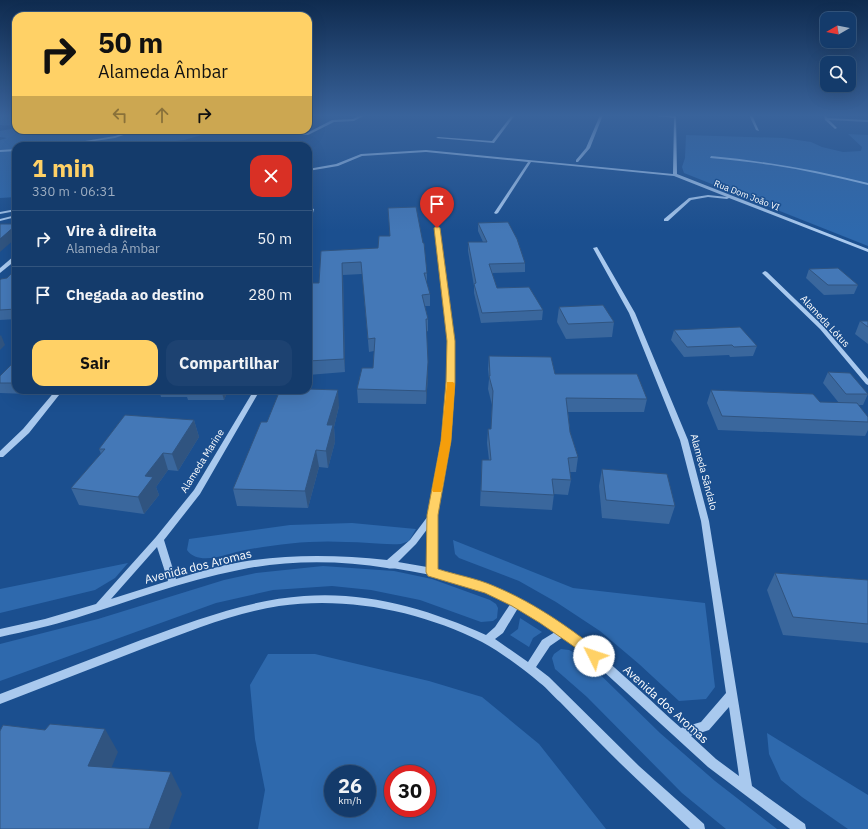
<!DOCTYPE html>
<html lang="pt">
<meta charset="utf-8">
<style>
:root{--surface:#143b6b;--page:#1d4271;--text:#f1f3f6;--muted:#9dadc1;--line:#33557e;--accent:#ffd166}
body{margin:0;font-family:"IBM Plex Sans",sans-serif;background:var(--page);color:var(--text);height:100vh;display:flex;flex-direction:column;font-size:15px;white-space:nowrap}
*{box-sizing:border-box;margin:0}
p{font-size:13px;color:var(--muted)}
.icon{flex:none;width:22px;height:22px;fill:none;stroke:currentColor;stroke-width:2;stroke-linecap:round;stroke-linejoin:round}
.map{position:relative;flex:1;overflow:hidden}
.panel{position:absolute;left:12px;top:142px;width:300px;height:252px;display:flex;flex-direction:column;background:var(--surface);border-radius:12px;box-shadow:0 4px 16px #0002,0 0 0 1px var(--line)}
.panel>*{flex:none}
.hud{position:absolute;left:12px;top:12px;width:300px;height:122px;border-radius:12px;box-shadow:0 4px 16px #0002,0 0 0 1px var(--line);background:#ffd166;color:#111;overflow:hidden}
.needle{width:26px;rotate:261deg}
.tools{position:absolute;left:820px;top:12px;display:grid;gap:8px}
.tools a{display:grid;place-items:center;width:36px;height:36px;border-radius:8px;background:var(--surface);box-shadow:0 4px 16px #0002,0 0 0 1px var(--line);font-size:20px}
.speed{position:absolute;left:324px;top:765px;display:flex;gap:8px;font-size:20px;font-weight:700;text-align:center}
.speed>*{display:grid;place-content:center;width:52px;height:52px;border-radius:50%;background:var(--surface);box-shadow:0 4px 16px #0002,0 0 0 1px var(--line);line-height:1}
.speed small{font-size:10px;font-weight:400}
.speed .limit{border:6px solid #d22;background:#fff;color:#111}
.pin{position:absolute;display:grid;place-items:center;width:34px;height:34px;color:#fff;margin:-41px -17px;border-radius:50% 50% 50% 0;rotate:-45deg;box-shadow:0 0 4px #0007}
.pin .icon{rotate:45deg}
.me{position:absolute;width:44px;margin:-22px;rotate:311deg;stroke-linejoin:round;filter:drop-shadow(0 0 3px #0008)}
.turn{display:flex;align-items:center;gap:14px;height:84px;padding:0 20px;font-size:18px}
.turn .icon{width:52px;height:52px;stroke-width:2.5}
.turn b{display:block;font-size:28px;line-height:34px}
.lanes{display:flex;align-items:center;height:38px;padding:0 20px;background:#0003;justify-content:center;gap:20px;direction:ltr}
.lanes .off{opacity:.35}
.round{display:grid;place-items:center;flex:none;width:42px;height:42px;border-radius:12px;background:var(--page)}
.overview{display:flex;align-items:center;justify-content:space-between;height:68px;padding:0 20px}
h1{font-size:24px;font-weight:800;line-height:30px;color:var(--accent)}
.cta{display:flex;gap:8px;margin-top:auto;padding:8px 20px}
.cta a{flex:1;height:46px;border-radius:12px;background:var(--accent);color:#111;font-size:16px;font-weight:800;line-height:46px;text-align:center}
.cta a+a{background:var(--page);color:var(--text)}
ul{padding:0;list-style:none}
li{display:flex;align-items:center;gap:12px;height:56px;padding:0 20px;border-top:1px solid var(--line)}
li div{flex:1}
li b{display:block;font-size:15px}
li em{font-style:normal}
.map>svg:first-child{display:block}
</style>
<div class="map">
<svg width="868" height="829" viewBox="0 0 868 829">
<rect width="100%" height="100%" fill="#1b4f8f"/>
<g fill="#2e69ad" fill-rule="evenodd">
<polygon points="0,115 16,115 16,126 0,125"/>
<polygon points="16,128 16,130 204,130 202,135 184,140 167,142 171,145 162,146 16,146 16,197 0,198 0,140 7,138 0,137 0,131"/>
<polygon points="848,134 868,135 868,246 684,173 682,167 685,158 686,135 784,138 811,142 822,147 843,152 861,151 862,147"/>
<path d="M352 523 416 529 409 541 401 544C382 545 364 542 346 542 312 540 278 544 245 550 228 553 199 567 187 550L189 539 290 525Z"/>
<polygon points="453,540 573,588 705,603 715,687 706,699 679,701 639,664 600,631 556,602 519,581 459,558 455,554"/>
<polygon points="128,563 115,578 95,590 0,613 0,589"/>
<polygon points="323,566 394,571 432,579 490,600 496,604 498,608 497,618 493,621 481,622 420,600 371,590 332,586 273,590 216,603 0,681 0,644 98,619 224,580 256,573"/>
<polygon points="520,618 542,632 533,638 529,647 510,635 518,629"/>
<polygon points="561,649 569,650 581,656 660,733 715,781 777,829 726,829 682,793 587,697 555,669 552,658 554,654"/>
<path d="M268 654H315L429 681 482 697 539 744 606 829H258L265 790 255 739 250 685ZM333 774H367V808H333ZM393 774H427V808H393Z"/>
<polygon points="767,733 868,795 868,829 848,829 802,797 781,780 769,754"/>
</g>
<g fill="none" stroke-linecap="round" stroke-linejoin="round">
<g fill="#9cc4f0" fill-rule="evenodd">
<polygon points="135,130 138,130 115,138 61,146 55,146 115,136"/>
<polygon points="16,149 16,151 0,152 0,150"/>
<path d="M711 156C764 161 816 170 868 183V185C836 177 804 170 771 165 751 162 731 160 710 158Z"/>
</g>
<g fill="#a9c9ee" fill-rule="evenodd">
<polygon points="361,115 365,115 354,121 334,122 308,135 249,130 307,133 332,120 353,119"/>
<polygon points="512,115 515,115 494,143 436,138 438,137 492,141"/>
<polygon points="600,115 603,115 590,148 578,162 576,162 576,160 586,148"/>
<polygon points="648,115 676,115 677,174 868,249 868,252 729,198 727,199 708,197 691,200 668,221 664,221 664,219 689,198 708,195 727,197 674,176 531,162 498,213 496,214 494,213 528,162 426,152 362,156 338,166 308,171 308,169 336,164 361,154 426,150 673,174 674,118"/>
<polygon points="749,115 752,115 759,131 756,130"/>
<polygon points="824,116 826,116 828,118 868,120 868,122 829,120 837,128 835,129 825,120"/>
<polygon points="311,208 314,209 310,224 308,225 308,216"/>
<polygon points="16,209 16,211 0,214 0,212"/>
<polygon points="16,215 16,217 0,221 0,219"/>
<path d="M435 227 439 228 454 341 453 396 450 441 436 515 437 569C460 575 484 582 506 592 573 624 627 679 681 728L701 722 726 693 701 521 680 440 629 313 593 248 597 247 635 313 688 440 709 521 752 786 805 824 806 829H790L708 767 579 649 563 637 550 646 536 667 549 677 639 766 704 824 705 829H690C658 799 626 770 596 739 584 727 572 714 560 702 553 696 547 688 540 683 522 668 502 653 482 642 421 611 347 596 279 606 233 613 190 631 147 647 98 666 49 685 0 704V694C47 676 94 658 141 640 194 621 247 600 304 596 366 591 429 609 486 635L495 627 511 603C476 585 437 575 398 569 394 568 390 569 387 568 339 560 286 560 239 570 183 581 130 601 76 618 51 626 26 631 0 637V629L45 619 96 604 156 537 194 490 254 390H260L200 494 164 540 176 579C198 572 219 566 241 562 290 554 338 555 387 560L410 540 428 516 442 441 447 396 448 341ZM428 528 427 567 398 562 416 544ZM157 547 168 581 111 599ZM518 608 555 632 542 640 528 662 495 639 503 633ZM729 707 739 776 716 759 691 736 709 730Z"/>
<polygon points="14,256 16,256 16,260 0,273 0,268"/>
<polygon points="765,271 767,272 824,327 868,379 868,385 866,384 820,329 763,274 762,273"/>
<polygon points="56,390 63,390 29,433 3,457 0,457 0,451 23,429"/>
</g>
</g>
<g fill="#3a679d">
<polygon points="388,208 427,273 427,284 430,294 430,306 425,306 428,319 428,331 426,332 428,376 426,404 358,403 357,389 373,368 374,351 369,352 362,274 343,275 345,372 308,375 308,311 310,310 319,283 321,251 378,248 390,236"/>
<polygon points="478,223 525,263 525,272 492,273 497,288 543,310 542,320 481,323 474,293 474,286 468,251 468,242 483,242 478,231"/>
<polygon points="16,269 16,319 0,320 0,280 7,278"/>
<polygon points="809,269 858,285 854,294 824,295 806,278"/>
<polygon points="559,307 614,322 612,337 566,339 557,322"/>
<polygon points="860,321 868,321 868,344 855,334"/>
<polygon points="674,330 757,346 753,356 730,357 729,355 684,357 671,340"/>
<polygon points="489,356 647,399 644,412 568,412 570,432 578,457 576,472 570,472 571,480 568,495 554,494 552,510 480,506 482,460 489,460 487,443 488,429 491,429 492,405 488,389 489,379 488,369"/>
<polygon points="16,360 16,390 32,390 29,394 0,393 0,376"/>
<polygon points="828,372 868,394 863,405 858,405 868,417 868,430 865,436 718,430 707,403 711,390 820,402 839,403 823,383"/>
<polygon points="159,390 228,390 224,400 188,400 187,397 161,397"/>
<polygon points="339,406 334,427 335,442 328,468 319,467 308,508 237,506 233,489 267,422"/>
<polygon points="194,420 199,437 178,471 168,470 156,487 159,495 144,514 79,505 71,488 101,454 99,449"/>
<polygon points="602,469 675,506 669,524 602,518 599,486"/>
<polygon points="775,573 868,580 868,643 783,635 767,590"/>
</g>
<g fill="#305480">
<polygon points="16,225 16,238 0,252 0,239"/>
<polygon points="342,263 343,275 345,372 344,359"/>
<polygon points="1,335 5,345 0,350 0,336"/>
<polygon points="428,362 428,376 426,404 426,391"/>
<polygon points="28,390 32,390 29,394"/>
<polygon points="221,390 228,390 224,400"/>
<polygon points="338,390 339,406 334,427 335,442 328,468 326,451 327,425"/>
<polygon points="194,420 199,437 178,471 172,454"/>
<polygon points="316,450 319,467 308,508 305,491"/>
<polygon points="163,453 168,470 156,487 159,495 144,514 138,497 145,476"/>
<polygon points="105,729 118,752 103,788 88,766"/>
<polygon points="171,772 182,794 169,829 149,829"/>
</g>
<g fill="#4478b7" stroke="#305480">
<polygon points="416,207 423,243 424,243 427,273 424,273 430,294 422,295 428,319 426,319 428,362 426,391 357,389 362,368 373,368 375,338 368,339 361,262 342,263 344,359 308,361 308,311 310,310 312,283 319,283 321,251 378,248 379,236 390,236 388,208"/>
<polygon points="508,222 517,239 525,263 489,264 497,288 529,287 543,310 482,313 474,284 476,283 468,242 487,242 478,223"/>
<polygon points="0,224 16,224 16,225 0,239"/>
<polygon points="838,268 858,285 828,285 809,269"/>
<polygon points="16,269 16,309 0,310 0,280 1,279 7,278"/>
<polygon points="603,305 614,322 568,324 559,307"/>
<polygon points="860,321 868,321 868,327"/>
<polygon points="740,327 757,346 734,347 732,345 687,347 674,330"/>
<polygon points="489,356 551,357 555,374 637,374 647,399 566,398 570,432 578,457 568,458 571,480 552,479 554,495 481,491 482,460 491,460 488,429 491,429 493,391 489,376 490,376"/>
<polygon points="16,360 16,383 0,383 0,376"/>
<polygon points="828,372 850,373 868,394 846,394"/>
<polygon points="308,389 338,390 327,425 333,425 326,451 316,450 305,491 233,489 261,422 267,422 280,390 308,390"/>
<polygon points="711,390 813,394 820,402 857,403 868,417 868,422 722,416"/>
<polygon points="125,415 194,420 172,454 163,453 145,476 153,477 138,497 71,488 105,449 99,449"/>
<polygon points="602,469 667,474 675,506 606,500"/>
<polygon points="775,573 868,580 868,624 793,617"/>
<polygon points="50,724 105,729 88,766 171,772 149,829 0,829 0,731 3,725 45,730"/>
</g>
<linearGradient id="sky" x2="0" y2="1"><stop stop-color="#0f2b4f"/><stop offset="0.5" stop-color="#39639b"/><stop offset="1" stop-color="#39639b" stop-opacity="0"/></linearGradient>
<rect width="868" height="231" fill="url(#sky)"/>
<path fill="#ffd166" stroke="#a68842" d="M437 226 440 228 455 341V382L451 441 438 515V569C456 575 476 578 494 586 523 598 549 614 574 632 583 639 596 646 601 656L599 661 594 662 590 661 579 650 540 623 512 606 485 593 428 576 426 572 427 515 441 441 446 382 447 341 434 228Z"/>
<polygon fill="#f59e0b" points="447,382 453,382 455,384 451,441 442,490 441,492 433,492 432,490 441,441"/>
<g text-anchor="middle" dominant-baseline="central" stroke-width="3" stroke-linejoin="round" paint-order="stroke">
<g font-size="9" fill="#fff" stroke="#1b4f8f">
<text transform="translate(747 195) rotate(21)">Rua Dom João VI</text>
</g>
<g font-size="10" fill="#fff" stroke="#1b4f8f">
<text transform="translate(825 321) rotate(47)">Alameda Lótus</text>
<text transform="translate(202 461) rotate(-58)">Alameda Marine</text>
<text transform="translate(704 472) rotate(75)">Alameda Sândalo</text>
</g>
<g font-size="12" fill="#fff" stroke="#1b4f8f">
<text transform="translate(198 566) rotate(-14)">Avenida dos Aromas</text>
<text transform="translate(666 704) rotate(42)">Avenida dos Aromas</text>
</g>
</g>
</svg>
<div class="tools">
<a><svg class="needle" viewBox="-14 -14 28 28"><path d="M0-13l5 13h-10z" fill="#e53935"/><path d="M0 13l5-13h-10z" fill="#9dadc1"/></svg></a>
<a><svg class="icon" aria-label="search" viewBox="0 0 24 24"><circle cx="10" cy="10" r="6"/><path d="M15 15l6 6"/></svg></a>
</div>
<div class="speed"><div>26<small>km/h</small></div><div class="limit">30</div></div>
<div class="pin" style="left:437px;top:228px;background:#d93025"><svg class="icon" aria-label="arrive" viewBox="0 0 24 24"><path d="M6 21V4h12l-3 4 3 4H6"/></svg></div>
<svg class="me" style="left:594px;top:656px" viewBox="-20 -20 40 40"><circle r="19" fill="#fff"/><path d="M0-13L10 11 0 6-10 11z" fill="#ffd166"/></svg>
<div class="hud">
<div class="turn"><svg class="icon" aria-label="right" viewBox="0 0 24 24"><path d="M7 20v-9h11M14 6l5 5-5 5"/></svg><div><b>50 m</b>Alameda Âmbar</div></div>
<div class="lanes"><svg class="icon off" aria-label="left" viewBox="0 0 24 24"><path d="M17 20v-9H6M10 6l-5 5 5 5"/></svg><svg class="icon off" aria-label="ahead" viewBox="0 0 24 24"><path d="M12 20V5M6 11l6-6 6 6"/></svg><svg class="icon" aria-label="right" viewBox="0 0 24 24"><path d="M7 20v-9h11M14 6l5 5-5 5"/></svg></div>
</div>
<section class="panel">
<div class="overview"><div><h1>1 min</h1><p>330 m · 06:31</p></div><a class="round" style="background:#d93025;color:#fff"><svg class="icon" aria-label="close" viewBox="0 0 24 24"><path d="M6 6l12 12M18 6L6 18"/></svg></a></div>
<ul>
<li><svg class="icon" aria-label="right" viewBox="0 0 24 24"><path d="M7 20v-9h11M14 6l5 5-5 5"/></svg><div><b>Vire à direita</b><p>Alameda Âmbar</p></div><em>50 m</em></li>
<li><svg class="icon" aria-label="arrive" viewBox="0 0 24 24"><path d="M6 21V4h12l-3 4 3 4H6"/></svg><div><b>Chegada ao destino</b></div><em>280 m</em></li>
</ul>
<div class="cta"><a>Sair</a><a>Compartilhar</a></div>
</section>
</div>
